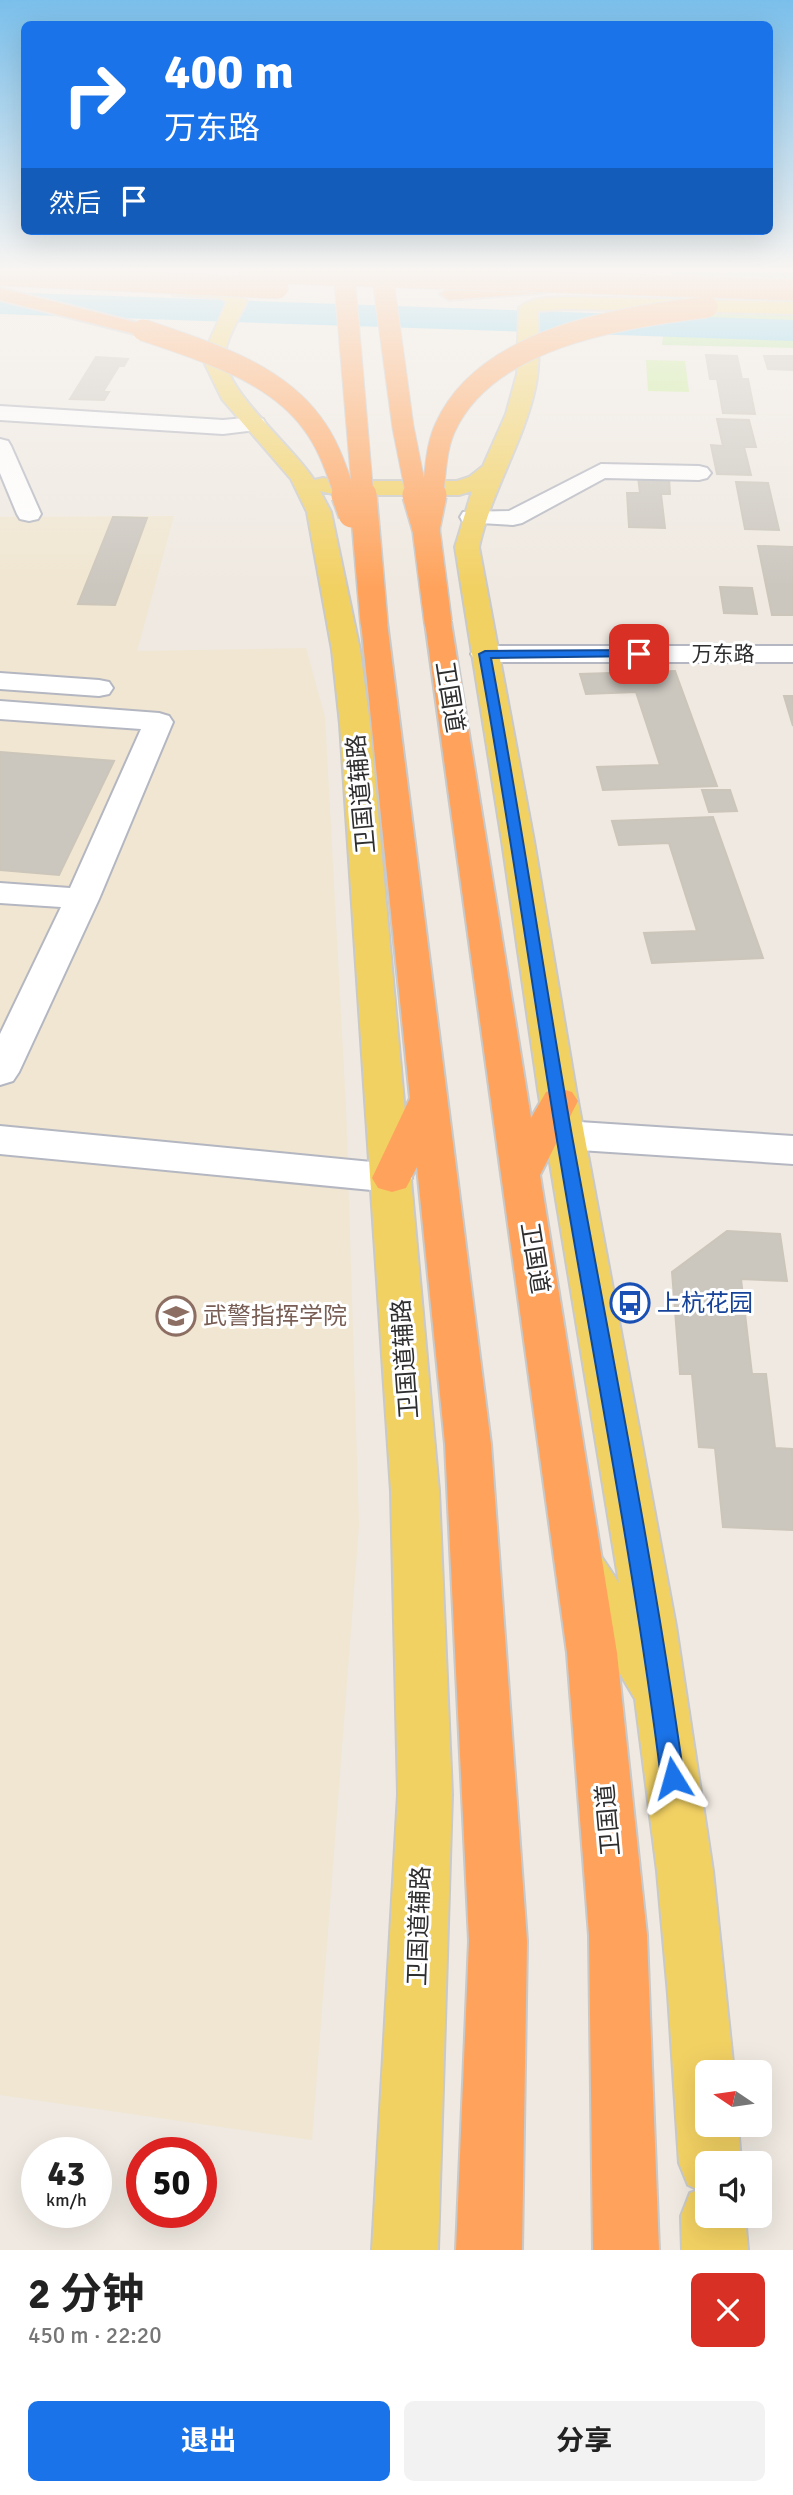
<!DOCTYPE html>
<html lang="zh">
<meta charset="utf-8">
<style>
:root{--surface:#fff;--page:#f2f2f2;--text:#222;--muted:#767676;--accent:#1a73e8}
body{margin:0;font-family:Signika,"Noto Sans SC",sans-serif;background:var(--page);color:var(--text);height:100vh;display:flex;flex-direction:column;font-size:26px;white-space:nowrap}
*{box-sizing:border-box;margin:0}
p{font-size:23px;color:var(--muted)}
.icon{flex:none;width:38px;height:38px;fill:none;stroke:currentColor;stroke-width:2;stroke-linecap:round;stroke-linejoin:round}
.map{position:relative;height:2250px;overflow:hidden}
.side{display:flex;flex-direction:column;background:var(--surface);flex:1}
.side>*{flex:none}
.hud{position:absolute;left:21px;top:21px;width:752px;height:214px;border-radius:10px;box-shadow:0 7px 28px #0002;background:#1a73e8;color:#fff;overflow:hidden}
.needle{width:46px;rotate:283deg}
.buttons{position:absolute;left:695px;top:2060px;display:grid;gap:14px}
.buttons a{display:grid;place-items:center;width:77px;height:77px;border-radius:10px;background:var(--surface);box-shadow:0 7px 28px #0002;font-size:35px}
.speed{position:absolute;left:21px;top:2137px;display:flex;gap:14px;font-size:35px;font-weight:700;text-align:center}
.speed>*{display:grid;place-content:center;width:91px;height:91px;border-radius:50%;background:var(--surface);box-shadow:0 7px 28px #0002;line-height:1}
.speed small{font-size:18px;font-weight:400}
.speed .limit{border:10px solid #d22;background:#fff;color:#111}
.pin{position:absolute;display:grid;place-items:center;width:60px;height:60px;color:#fff;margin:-30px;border-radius:14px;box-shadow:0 4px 10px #0006}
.me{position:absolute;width:77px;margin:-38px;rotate:352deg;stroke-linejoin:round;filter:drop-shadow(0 0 5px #0008)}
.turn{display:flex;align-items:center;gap:24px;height:147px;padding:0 28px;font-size:32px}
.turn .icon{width:91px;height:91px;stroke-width:2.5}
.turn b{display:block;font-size:49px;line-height:60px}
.then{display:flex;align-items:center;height:66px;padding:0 28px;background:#0003;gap:14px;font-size:26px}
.round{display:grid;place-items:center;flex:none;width:74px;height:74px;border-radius:10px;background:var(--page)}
.summary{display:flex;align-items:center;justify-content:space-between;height:119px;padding:0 28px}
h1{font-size:42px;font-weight:700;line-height:52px}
.primary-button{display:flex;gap:14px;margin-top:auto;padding:14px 28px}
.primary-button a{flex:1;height:80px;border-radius:10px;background:var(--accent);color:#fff;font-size:28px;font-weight:700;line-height:80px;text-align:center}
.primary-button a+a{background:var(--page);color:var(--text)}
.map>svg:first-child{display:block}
</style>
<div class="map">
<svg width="793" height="2250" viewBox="0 0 793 2250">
<rect width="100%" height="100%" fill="#efe9e1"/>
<polygon fill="#f0e6d1" points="174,516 137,651 306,648 325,717 346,1108 359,1525 312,2140 0,2095 0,517"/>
<polygon fill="#b6e59e" points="671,272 793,272 793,348 662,345"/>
<polygon fill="#c9ec9a" points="646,360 685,361 689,392 648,391"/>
<polygon fill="#75cff0" points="0,292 793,320 793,341 0,314"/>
<g fill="#cbc7bf" stroke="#cbc5ba" stroke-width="2">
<polygon points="706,355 737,356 742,379 748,379 755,414 723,413 717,379 710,379"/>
<polygon points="764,356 793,356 793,370 768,369"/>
<polygon points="96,357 128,359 124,366 119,366 103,392 109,392 104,400 70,399"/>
<polygon points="717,419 749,420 756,447 744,447 751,475 717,474 711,445 723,446"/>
<polygon points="638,477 669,478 670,494 661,494 665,528 629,527 627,493 640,493"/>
<polygon points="736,482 768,483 779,530 745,529"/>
<polygon points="113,517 147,518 115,605 78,604"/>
<polygon points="758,546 793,547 793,615 772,615"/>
<polygon points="720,587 752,588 757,614 724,613"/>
<polygon points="675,671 717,786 603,790 597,767 660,765 636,692 586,694 580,674"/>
<polygon points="784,696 793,696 793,726"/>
<polygon points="0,752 114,761 59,875 0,870"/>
<polygon points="702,790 730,790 737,811 709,812"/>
<polygon points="713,817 763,958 652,963 644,933 697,931 669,843 619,845 612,821"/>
<polygon points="727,1231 780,1234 787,1281 741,1279 752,1374 766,1374 775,1448 792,1449 793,1530 723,1527 715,1448 699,1447 692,1374 680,1374 672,1272"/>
</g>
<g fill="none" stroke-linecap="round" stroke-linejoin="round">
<g stroke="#b4b7c1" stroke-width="4">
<g id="minor">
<polygon points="0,406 223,420 255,417 263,419 266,424 263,429 223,434 0,420"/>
<polygon points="0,439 8,441 11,446 41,514 38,519 29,521 20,519 17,514 0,473"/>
<polygon points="601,464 699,466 707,468 711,473 707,478 699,480 605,478 522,523 513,525 463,522 460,517 463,512 509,511"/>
<polygon points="485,646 793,646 793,662 485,662 475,660 471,654 475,648"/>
<polygon points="0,673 99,680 109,682 113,688 109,694 99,696 0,689"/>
<polygon points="0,701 159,713 169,716 173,722 99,899 19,1072 13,1081 0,1085 0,1034 61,907 0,903 0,883 70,888 141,729 0,719"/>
<polygon points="564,1121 793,1136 793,1164 564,1149 550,1145 545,1135 550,1125"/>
<polygon points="0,1126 392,1164 406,1168 412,1178 406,1188 392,1192 0,1154"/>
</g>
</g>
<g stroke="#c9c9c9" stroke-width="4">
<path id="major" d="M180 285 226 287 233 289 247 301C240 317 228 335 225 352 219 387 296 449 314 480L323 478 337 481H457L469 477 483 466 506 414 517 374 519 308C531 296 551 298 567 297L793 302V314L567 309 538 311C538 338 541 366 534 393 521 447 491 492 479 547L534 841 577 1096 676 1626 713 1871 734 2072H707V2124H738L741 2163H707V2216H745L748 2250H682L681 2216 690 2193 699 2190 688 2185 679 2163 668 1994 657 1871 635 1699 559 1571 567 1556 584 1549 601 1556 619 1583 539 1096 502 841 455 547 472 491 459 495H337L320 491 331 512 360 650 370 724 439 1491 452 1794 438 2250H372L398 1794 391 1491 340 724 332 650 307 512 291 479 222 399 205 364V351L227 302 221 298 173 295 171 291 173 287Z"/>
</g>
<g stroke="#c9c9c9" stroke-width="4">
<g id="highway">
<polygon points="572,272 602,272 599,276 541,293 449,300 440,294 449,288 540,281"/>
<polygon points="0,288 150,326 153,330 150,334 143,336 0,300"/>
<polygon points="374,614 383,616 387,622 491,1444 527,1941 522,2250 456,2250 469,1941 445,1444 417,1167 406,1188 392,1192 378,1188 372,1178 410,1098 361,622 365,616"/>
<polygon points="438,614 447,616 451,622 531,1118 546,1092 559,1088 572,1092 578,1101 540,1175 617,1653 647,1935 659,2250 593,2250 589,1935 567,1653 425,622 429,616"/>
</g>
</g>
<use href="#minor" fill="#fff" fill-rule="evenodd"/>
<use href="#major" fill="#f2d163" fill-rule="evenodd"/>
<use href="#highway" fill="#ffa35c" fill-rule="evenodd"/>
<g stroke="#c9c9c9" stroke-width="23" stroke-linecap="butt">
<g id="highway-bridge-far1">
<polyline points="249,272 793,290"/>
<polyline points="344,272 363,497"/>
<polyline points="382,272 403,427 417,497"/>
<polyline points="0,275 278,288"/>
<path d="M143 330C202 350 274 371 312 423 329 445 337 472 346 497"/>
<path d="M432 497C436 475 435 450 445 428 485 338 620 317 707 307"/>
</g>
</g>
<g stroke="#c9c9c9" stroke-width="30" stroke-linecap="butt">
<g id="highway-bridge">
<polyline points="345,495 352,514"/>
<polyline points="363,495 374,622"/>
<polyline points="416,495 426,529 438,622"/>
<polyline points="426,529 433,495"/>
</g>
</g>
<use href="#highway-bridge-far1" stroke="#ffa35c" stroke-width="21"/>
<use href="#highway-bridge" stroke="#ffa35c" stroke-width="27"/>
</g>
<linearGradient id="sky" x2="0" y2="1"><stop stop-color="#7abfeb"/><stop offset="0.46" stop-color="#f8f5f2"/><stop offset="1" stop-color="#f8f5f2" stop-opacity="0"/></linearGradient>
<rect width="793" height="587" fill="url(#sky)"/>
<path fill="#1a73e8" stroke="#114b97" stroke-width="2" d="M639 650 643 651V656L491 658C521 817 544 977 572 1136 611 1350 654 1563 684 1778L680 1786 673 1789 665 1786 661 1778C634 1562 591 1349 556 1134 530 974 508 814 479 654L485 651Z"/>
<defs>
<g id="bus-ring" transform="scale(2.0125)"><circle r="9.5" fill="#fff" stroke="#1a4fb4" stroke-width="1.5"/><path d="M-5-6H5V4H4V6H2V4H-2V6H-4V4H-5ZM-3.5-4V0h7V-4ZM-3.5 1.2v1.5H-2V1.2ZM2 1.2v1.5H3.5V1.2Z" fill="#1a4fb4"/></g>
<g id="university-ring" transform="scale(2.0125)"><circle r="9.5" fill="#fff" stroke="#8d6e63" stroke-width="1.5"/><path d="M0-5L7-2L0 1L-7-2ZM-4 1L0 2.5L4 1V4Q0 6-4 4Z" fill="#8d6e63"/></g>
</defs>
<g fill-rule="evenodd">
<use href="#bus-ring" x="630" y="1303"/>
<use href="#university-ring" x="176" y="1316"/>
</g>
<g text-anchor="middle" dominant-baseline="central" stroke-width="6" stroke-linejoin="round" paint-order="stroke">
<g font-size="21" fill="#2e2e2e" stroke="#fff">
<text x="723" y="654">万东路</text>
</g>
<g font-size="24" fill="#2e2e2e" stroke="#fff">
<text transform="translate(450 697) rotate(81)">卫国道</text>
<text transform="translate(361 794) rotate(-95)">卫国道辅路</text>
<text transform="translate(535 1258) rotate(81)">卫国道</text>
<text transform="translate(405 1359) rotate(-94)">卫国道辅路</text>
<text transform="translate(608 1820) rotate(-95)">卫国道</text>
<text transform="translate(419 1926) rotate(-88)">卫国道辅路</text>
</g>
<g font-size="24" fill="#164399" stroke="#fff" text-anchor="start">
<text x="657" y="1303">上杭花园</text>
</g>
<g font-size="24" fill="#785e54" stroke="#fff" text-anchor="start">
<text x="203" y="1316">武警指挥学院</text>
</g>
</g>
</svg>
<div class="buttons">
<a><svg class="needle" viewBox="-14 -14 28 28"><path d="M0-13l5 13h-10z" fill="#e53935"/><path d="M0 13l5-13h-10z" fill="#767676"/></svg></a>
<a><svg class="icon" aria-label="sound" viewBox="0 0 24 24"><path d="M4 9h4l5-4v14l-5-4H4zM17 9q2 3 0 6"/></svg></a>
</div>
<div class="speed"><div>43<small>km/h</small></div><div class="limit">50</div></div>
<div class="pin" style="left:639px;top:654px;background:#d93025"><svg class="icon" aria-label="arrive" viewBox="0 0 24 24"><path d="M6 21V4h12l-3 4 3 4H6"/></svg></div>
<svg class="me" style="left:673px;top:1778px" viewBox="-20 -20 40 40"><path d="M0-17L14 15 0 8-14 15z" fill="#1a73e8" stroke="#fff" stroke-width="4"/></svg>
<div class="hud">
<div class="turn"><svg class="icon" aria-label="right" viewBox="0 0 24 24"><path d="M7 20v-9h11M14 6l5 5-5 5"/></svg><div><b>400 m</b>万东路</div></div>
<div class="then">然后<svg class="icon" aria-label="arrive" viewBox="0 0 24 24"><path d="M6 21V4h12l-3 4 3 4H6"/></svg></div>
</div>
</div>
<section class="side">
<div class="summary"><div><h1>2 分钟</h1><p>450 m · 22:20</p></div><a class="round" style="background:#d93025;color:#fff"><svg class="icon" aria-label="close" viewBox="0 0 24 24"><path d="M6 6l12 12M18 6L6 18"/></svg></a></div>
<div class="primary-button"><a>退出</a><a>分享</a></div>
</section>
